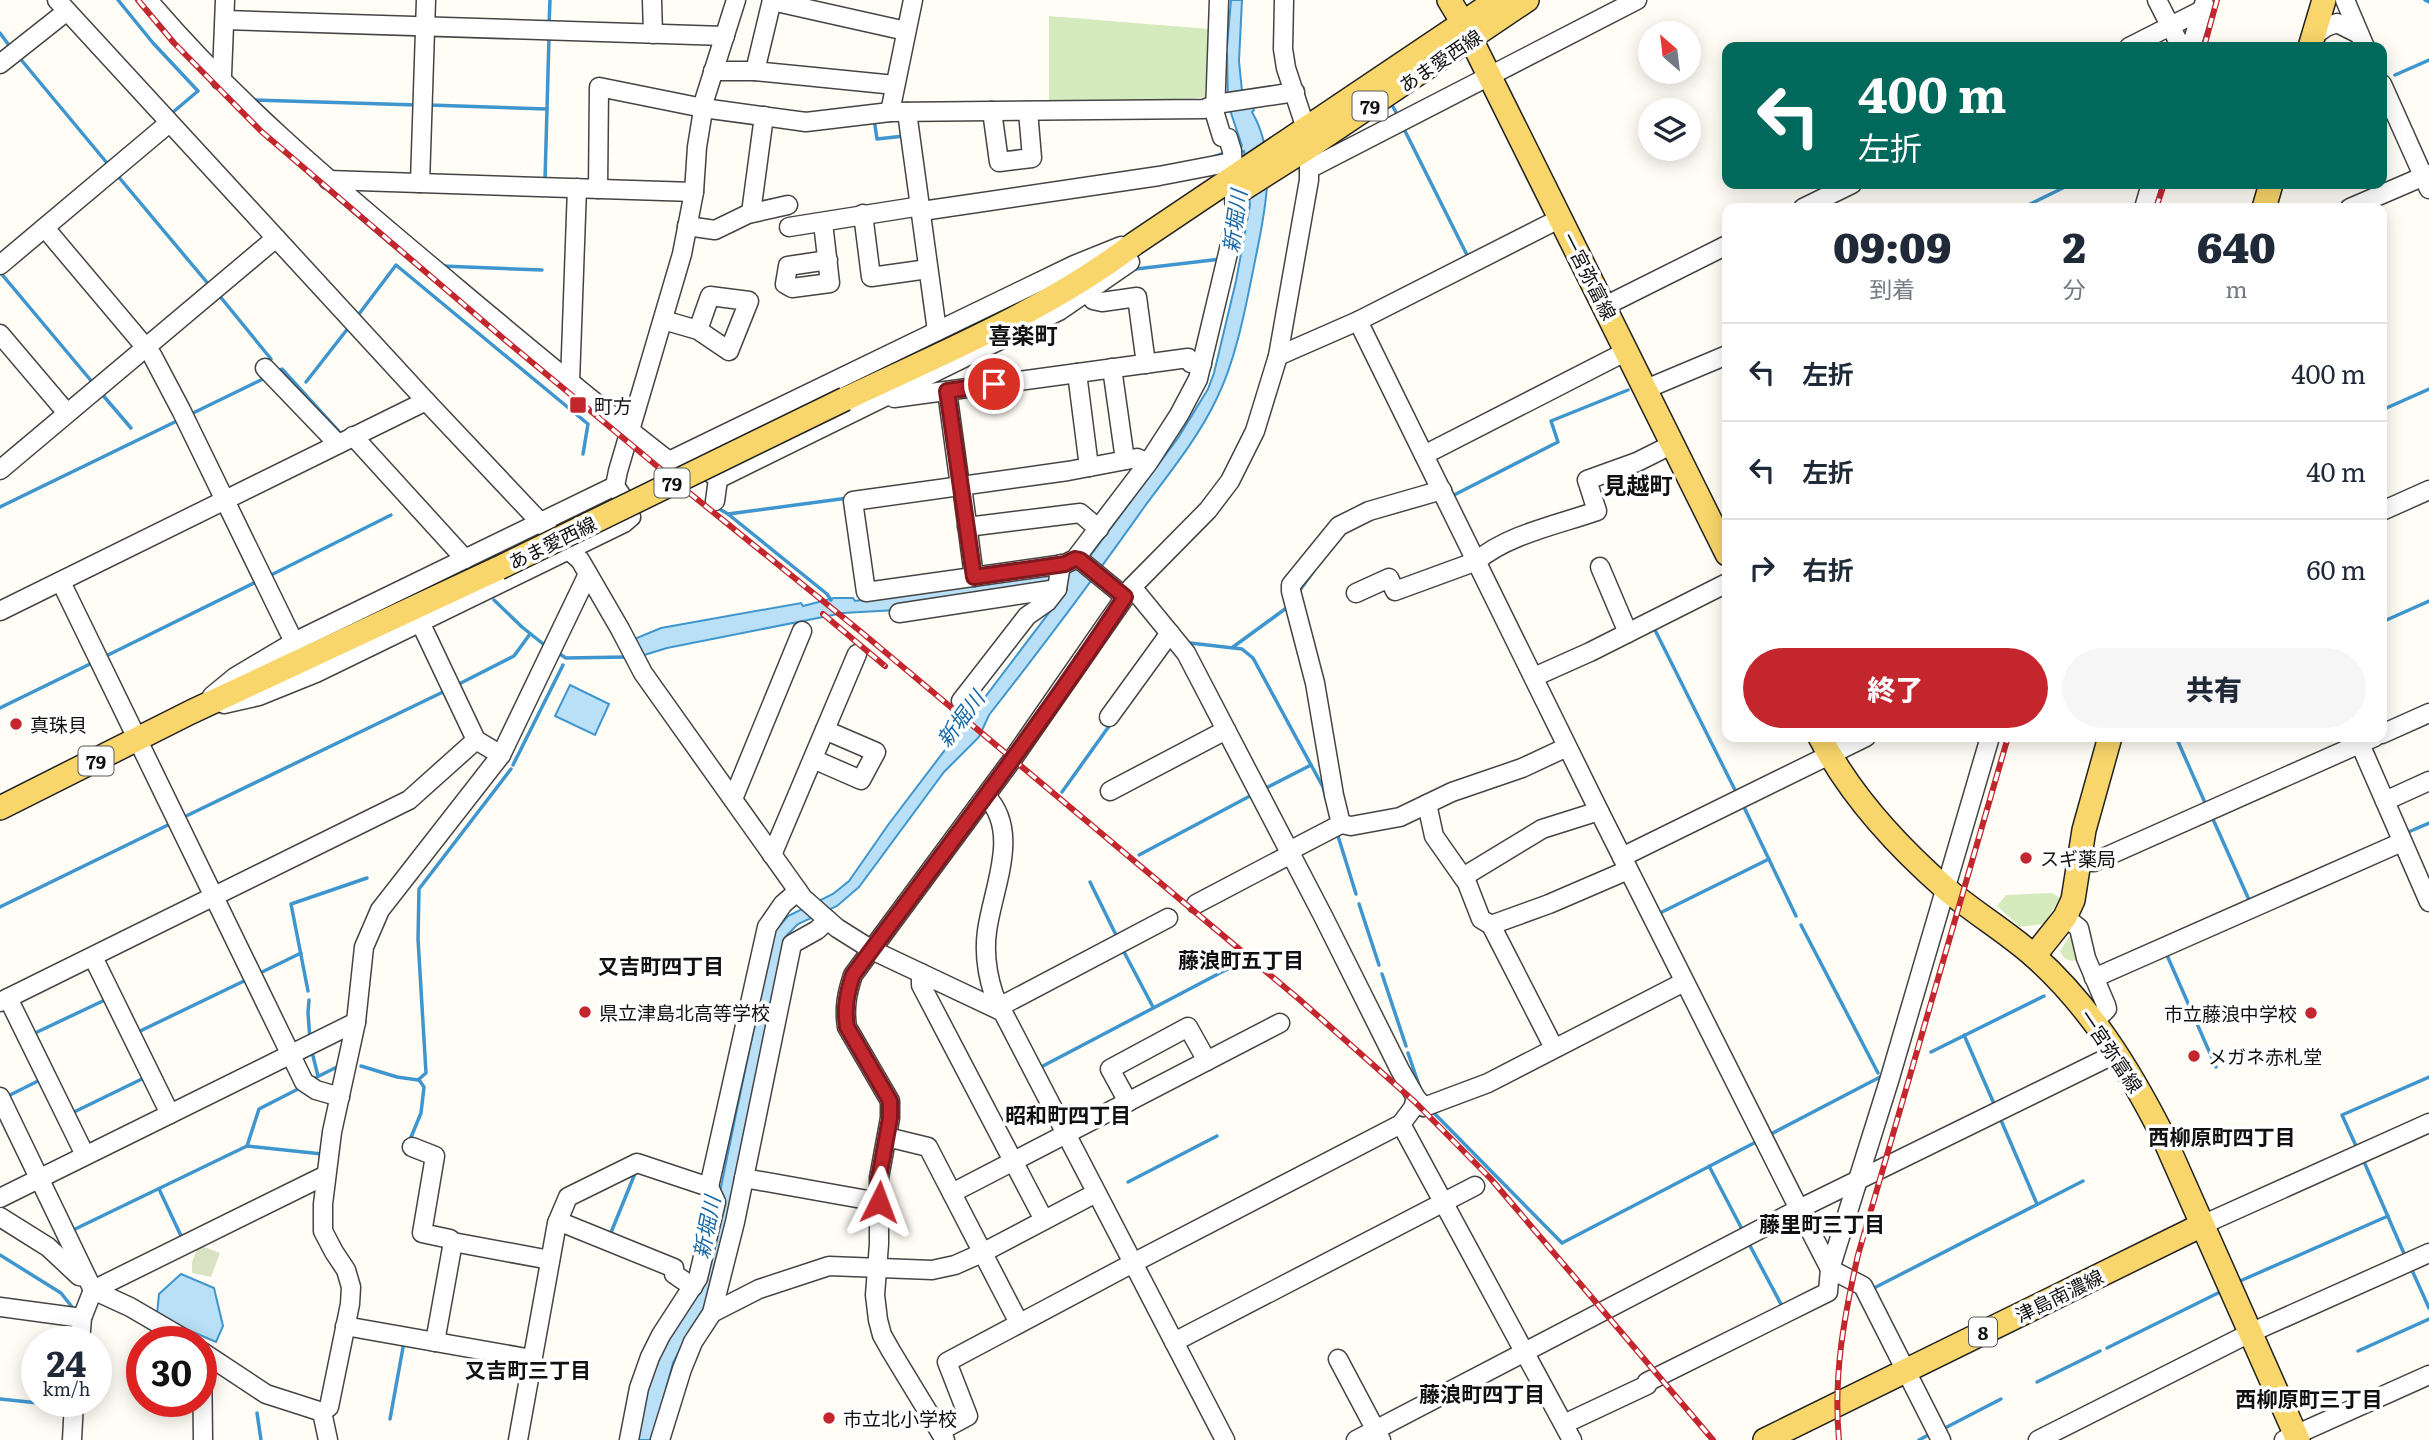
<!DOCTYPE html>
<html lang="ja">
<meta charset="utf-8">
<style>
:root{--surface:#fff;--page:#f6f6f7;--text:#1f2937;--muted:#747a83;--line:#e0e1e3;--accent:#c4262e}
body{margin:0;font-family:Literata,"Noto Sans JP",serif;background:var(--page);color:var(--text);height:100vh;display:flex;flex-direction:column;font-size:26px;white-space:nowrap}
*{box-sizing:border-box;margin:0}
p{font-size:23px;color:var(--muted)}
.icon{flex:none;width:38px;height:38px;fill:none;stroke:currentColor;stroke-width:2;stroke-linecap:round;stroke-linejoin:round}
.map{position:relative;flex:1;overflow:hidden}
.panel{position:absolute;left:1722px;top:203px;width:665px;height:539px;display:flex;flex-direction:column;background:var(--surface);border-radius:14px;box-shadow:0 4px 18px #0003}
.panel>*{flex:none}
.hud{position:absolute;left:1722px;top:42px;width:665px;height:147px;border-radius:14px;box-shadow:0 4px 18px #0003;background:#00695c;color:#fff;overflow:hidden}
.needle{width:46px;rotate:332deg}
.controls{position:absolute;left:1638px;top:21px;display:grid;gap:14px}
.controls a{display:grid;place-items:center;width:63px;height:63px;border-radius:50%;background:var(--surface);box-shadow:0 4px 18px #0003;font-size:35px}
.speed{position:absolute;left:21px;top:1326px;display:flex;gap:14px;font-size:35px;font-weight:700;text-align:center}
.speed>*{display:grid;place-content:center;width:91px;height:91px;border-radius:50%;background:var(--surface);box-shadow:0 4px 18px #0003;line-height:1}
.speed small{font-size:18px;font-weight:400}
.speed .limit{border:10px solid #d22;background:#fff;color:#111}
.pin{position:absolute;display:grid;place-items:center;width:60px;height:60px;color:#fff;margin:-30px;border:4px solid #fff;border-radius:50%;box-shadow:0 2px 7px #0007}
.me{position:absolute;width:77px;margin:-38px;rotate:3deg;stroke-linejoin:round;filter:drop-shadow(0 0 5px #0008)}
.turn{display:flex;align-items:center;gap:24px;height:147px;padding:0 21px;font-size:32px}
.turn .icon{width:91px;height:91px;stroke-width:2.5}
.turn b{display:block;font-size:49px;line-height:60px}
.eta{display:flex;justify-content:space-evenly;align-items:center;height:119px;text-align:center}
.eta b{font-size:42px;font-weight:800;line-height:49px}
.primary-button{display:flex;gap:14px;margin-top:auto;padding:14px 21px}
.primary-button a{flex:1;height:80px;border-radius:42px;background:var(--accent);color:#fff;font-size:28px;font-weight:800;line-height:80px;text-align:center}
.primary-button a+a{background:var(--page);color:var(--text)}
ul{padding:0;list-style:none}
li{display:flex;align-items:center;gap:21px;height:98px;padding:0 21px;border-top:2px solid var(--line)}
li div{flex:1}
li b{display:block;font-size:26px}
li em{font-style:normal}
.map>svg:first-child{display:block}
</style>
<div class="map">
<svg width="2429" height="1440" viewBox="0 0 2429 1440">
<rect width="100%" height="100%" fill="#fffdf5"/>
<g fill="#d5ebbd">
<polygon points="1049,16 1209,29 1205,97 1164,102 1049,109"/>
<polygon points="2052,893 2060,898 2044,924 2020,927 1997,906 2006,895"/>
<path d="M2074 929 2082 959C2071 962 2065 962 2060 951Z"/>
</g>
<polygon fill="#d9e3c4" points="199,1245 220,1253 211,1277 192,1273 192,1262"/>
<g fill="#b9e0f7" stroke="#3f96cf" stroke-width="2">
<path d="M1231 0H1242L1239 61 1242 91 1254 110 1252 112C1276 153 1267 201 1258 246 1248 294 1238 357 1216 400 1198 438 1170 472 1145 506 1095 577 1043 646 989 715L979 737 944 772 859 887 837 906 798 924 787 935 747 1142 708 1302 691 1328 673 1363 652 1440H635L644 1398 656 1364 669 1334 702 1279 772 940 775 931 788 916 833 894 849 881 888 825 1067 589 1066 585 897 610 843 613 667 648 641 656 632 640 661 628 801 603 803 606 834 598H853L855 601 1061 571 1080 565 1090 556 1178 438 1208 389 1214 373 1236 281 1250 205 1244 151 1241 152 1240 148 1242 146 1228 104 1227 53 1224 52V47H1227Z"/>
<polygon points="570,685 609,704 595,735 555,716"/>
<polygon points="181,1274 214,1288 223,1326 216,1342 179,1326 157,1314 159,1294"/>
</g>
<g fill="none" stroke-linecap="round" stroke-linejoin="round">
<g stroke="#3f96cf" stroke-width="3.5">
<polyline points="118,0 153,43 198,91 172,113"/>
<polyline points="2425,0 2429,2"/>
<polyline points="549,25 550,0"/>
<polyline points="0,33 11,48"/>
<polyline points="18,56 107,163"/>
<polyline points="2395,75 2429,60"/>
<polyline points="251,100 417,105"/>
<polyline points="429,105 547,109"/>
<polyline points="1392,105 1398,116"/>
<polyline points="874,119 877,139 904,136"/>
<polyline points="1403,127 1468,257"/>
<polyline points="1213,157 1222,154"/>
<polyline points="117,175 210,286"/>
<polyline points="545,180 549,37"/>
<polyline points="2022,208 2071,184"/>
<polyline points="442,266 542,270"/>
<polyline points="1136,269 1221,259"/>
<polyline points="0,272 93,383"/>
<polyline points="218,294 271,359"/>
<polyline points="359,314 396,265 588,424 583,454"/>
<polyline points="275,373 282,369 343,436"/>
<polyline points="306,382 349,327"/>
<polyline points="101,393 131,428"/>
<polyline points="2382,410 2429,389"/>
<polyline points="191,414 265,378"/>
<polyline points="1454,495 1558,442 1551,421 1628,390"/>
<polyline points="0,507 181,419"/>
<polyline points="716,507 728,514 827,594 831,600"/>
<polyline points="728,514 848,498"/>
<polyline points="269,576 391,515"/>
<polyline points="1300,590 1313,572"/>
<polyline points="494,600 522,627 547,647"/>
<polyline points="2382,622 2429,601"/>
<polyline points="1655,630 1736,792"/>
<polyline points="1190,643 1242,649 1253,658 1323,787 1326,798"/>
<polyline points="1233,647 1285,609"/>
<polyline points="558,653 566,658 626,657"/>
<polyline points="106,656 258,581"/>
<polyline points="457,685 514,656 530,634"/>
<polyline points="0,708 90,664"/>
<polyline points="2122,737 2123,737"/>
<polyline points="2176,737 2206,805"/>
<polyline points="513,765 563,665"/>
<polyline points="1264,789 1311,765"/>
<polyline points="1062,792 1112,722"/>
<polyline points="1743,805 1796,916"/>
<polyline points="2212,817 2250,902"/>
<polyline points="182,818 445,691"/>
<polyline points="2406,833 2429,823"/>
<polyline points="1338,836 1356,894"/>
<polyline points="1139,855 1250,796"/>
<polyline points="1090,882 1118,939"/>
<polyline points="1359,904 1379,965"/>
<polyline points="0,907 170,824"/>
<polyline points="1658,914 1769,859"/>
<polyline points="1801,925 1878,1073"/>
<polyline points="1123,950 1153,1007"/>
<polyline points="2166,953 2216,1067"/>
<polyline points="260,973 301,953"/>
<polyline points="1382,974 1406,1046"/>
<polyline points="308,991 291,904 367,878"/>
<polyline points="309,1000 308,1013 310,1040"/>
<polyline points="136,1033 244,981"/>
<polyline points="33,1034 107,999"/>
<polyline points="1964,1035 1995,1106"/>
<polyline points="312,1052 318,1076"/>
<polyline points="1931,1052 2044,996"/>
<polyline points="1408,1053 1420,1088"/>
<polyline points="361,1066 397,1077 418,1080 426,1073 418,939 419,889 511,769"/>
<polyline points="1041,1067 1239,963"/>
<polyline points="313,1079 339,1066"/>
<polyline points="6,1097 40,1080"/>
<polyline points="1432,1111 1562,1243 1756,1142"/>
<polyline points="72,1113 146,1077"/>
<polyline points="2000,1118 2037,1204"/>
<polyline points="1771,1134 1884,1075"/>
<polyline points="409,1142 421,1113 424,1087 419,1080"/>
<polyline points="247,1146 322,1154"/>
<polyline points="2356,1146 2342,1115 2429,1077"/>
<polyline points="2365,1164 2406,1258"/>
<polyline points="1709,1166 1744,1233"/>
<polyline points="1128,1182 1217,1136"/>
<polyline points="159,1189 182,1238"/>
<polyline points="71,1231 247,1146 259,1109 302,1087"/>
<polyline points="610,1235 636,1171"/>
<polyline points="1748,1242 1783,1308"/>
<polyline points="0,1255 61,1293 76,1312"/>
<polyline points="2411,1268 2429,1308"/>
<polyline points="2240,1281 2388,1216"/>
<polyline points="1874,1288 2083,1181"/>
<polyline points="2107,1348 2220,1292"/>
<polyline points="2358,1351 2429,1319"/>
<polyline points="2037,1382 2100,1351"/>
<polyline points="0,1399 67,1406"/>
<polyline points="257,1413 261,1440"/>
<polyline points="390,1419 404,1342"/>
<polyline points="1945,1428 2001,1399"/>
<polyline points="1919,1440 1930,1434"/>
</g>
<g stroke="#444" stroke-width="21">
<g id="minor">
<polyline points="57,0 426,401 557,540 580,560 620,629 643,673 803,898 837,928 872,950 1001,1011"/>
<path d="M148 0C231 98 328 180 426 262 506 329 586 397 669 461L1074 265 1121 246"/>
<polyline points="652,0 653,34"/>
<polyline points="913,0 890,112 1204,109 1216,104 1295,92"/>
<polyline points="1219,0 1215,114 1222,137 1228,138 1232,151 1233,173"/>
<polyline points="1284,0 1283,49 1286,68 1306,129"/>
<polyline points="2157,0 2181,47"/>
<polyline points="2345,0 2365,47"/>
<polyline points="772,1 906,31"/>
<polyline points="225,20 725,36"/>
<polyline points="2313,36 2326,27 2337,23 2359,34"/>
<polyline points="2129,47 2202,10"/>
<polyline points="2191,47 2204,4"/>
<polyline points="0,64 67,11"/>
<polyline points="713,71 755,71 895,85"/>
<polyline points="755,71 772,0"/>
<polyline points="220,80 222,75 225,0"/>
<polyline points="2382,84 2429,189"/>
<polyline points="992,111 999,162 1032,158 1028,111"/>
<polyline points="907,112 937,331"/>
<polyline points="1309,169 1637,0"/>
<polyline points="328,180 694,192"/>
<polyline points="420,183 426,0"/>
<polyline points="598,189 599,87 703,108 806,122 890,112"/>
<polyline points="1803,208 1852,184"/>
<polyline points="2144,208 2151,184"/>
<polyline points="2350,208 2429,174"/>
<polyline points="922,211 1159,176 1232,162"/>
<polyline points="751,213 764,116"/>
<polyline points="863,214 871,277 928,269"/>
<polyline points="823,223 830,283 792,288 785,284 788,266 828,260"/>
<polyline points="687,226 715,230 748,214 788,205"/>
<polyline points="789,227 921,206"/>
<polyline points="45,228 152,355 181,410 294,642"/>
<polyline points="0,265 169,123"/>
<polyline points="1088,291 1093,300 1102,302 1137,297 1146,364"/>
<polyline points="1605,306 1727,245"/>
<polyline points="663,320 698,330 729,351 749,301 710,296 698,330"/>
<polyline points="1358,321 1599,811 1799,1209 1830,1269 1863,1286 1941,1440"/>
<polyline points="0,334 67,413"/>
<polyline points="1278,356 1358,321 1561,218"/>
<polyline points="265,368 338,444"/>
<polyline points="1112,368 1125,460"/>
<polyline points="1077,373 1089,467"/>
<polyline points="570,382 577,188"/>
<polyline points="1646,389 1727,355"/>
<polyline points="947,391 960,486"/>
<polyline points="894,398 1188,358 1191,363 1202,364"/>
<polyline points="353,436 465,559"/>
<polyline points="1424,455 1627,351"/>
<polyline points="700,457 702,465 718,479 1059,311 1130,262"/>
<polyline points="1148,463 1137,458 1068,471 853,501 866,592 1065,564 1075,559 1148,463 1179,415 1198,379 1229,249 1235,216 1234,195"/>
<polyline points="0,470 276,238"/>
<polyline points="962,486 974,577"/>
<polyline points="715,501 718,479"/>
<polyline points="2382,511 2429,490"/>
<polyline points="967,527 1080,513 1099,529"/>
<polyline points="1075,559 1080,560 1125,597"/>
<polyline points="1600,567 1628,633"/>
<polyline points="61,582 304,1082 316,1090 340,1097"/>
<polyline points="1132,587 1186,653 1323,916 1400,1070 1416,1098 1424,1107 1488,1083 1684,982"/>
<path d="M1356 593 1389 578 1395 591 1477 561C1506 535 1560 524 1597 511L1587 480 1637 462 1673 444"/>
<polyline points="0,611 426,401"/>
<polyline points="899,613 1057,589"/>
<polyline points="420,622 476,740 501,755"/>
<polyline points="1534,677 1590,652 1727,583"/>
<polyline points="212,696 235,677 294,642 615,486"/>
<polyline points="961,701 1027,616 1047,602 1057,589 1061,564"/>
<polyline points="224,704 259,696 316,673 624,523 631,517 628,505 615,486 618,471 682,254 694,192 697,147 705,98 736,0"/>
<polyline points="1109,717 1170,633"/>
<polyline points="2382,734 2429,713"/>
<polyline points="2357,737 2429,902"/>
<polyline points="813,759 861,780 876,752 825,730"/>
<polyline points="1110,791 1226,730"/>
<path d="M986 796C1021 832 993 887 987 931 984 953 987 974 994 995L1225 1440"/>
<polyline points="733,799 802,631"/>
<polyline points="2385,801 2429,781"/>
<polyline points="1427,804 1434,836 1467,883 1481,919 1491,925 1554,1048"/>
<polyline points="1341,824 1334,795 1315,683 1291,591 1291,585 1339,526 1369,511 1442,490"/>
<polyline points="1289,851 1341,824 1351,826 1400,817 1452,792 1522,768 1567,747"/>
<polyline points="772,855 857,654"/>
<polyline points="1622,857 1866,737"/>
<polyline points="2079,861 2094,862 2375,737"/>
<polyline points="1463,877 1542,829 1599,811"/>
<polyline points="1196,904 1291,854"/>
<polyline points="2065,917 2079,928 2086,958 2106,1005 2107,1009 2095,1021"/>
<polyline points="1491,925 1549,904 1628,870"/>
<polyline points="93,957 170,1114"/>
<polyline points="921,973 921,985 1044,1220"/>
<polyline points="2094,978 2402,842"/>
<polyline points="8,998 85,1155"/>
<polyline points="0,1002 409,800 476,740"/>
<polyline points="999,1007 1168,918"/>
<polyline points="0,1097 93,1290 130,1307 190,1342"/>
<polyline points="1128,1102 1110,1069 1188,1027 1207,1061"/>
<polyline points="1401,1124 1572,1440"/>
<polyline points="887,1137 928,1147 1019,1323"/>
<polyline points="412,1147 435,1156 422,1233 450,1239 453,1242 550,1260"/>
<polyline points="744,1178 879,1202"/>
<polyline points="952,1193 1280,1023"/>
<polyline points="0,1198 356,1022"/>
<polyline points="0,1217 48,1247 79,1276 85,1277"/>
<polyline points="558,1221 674,1268 674,1274 693,1287"/>
<polyline points="2202,1225 2429,1123"/>
<polyline points="0,1307 82,1318"/>
<polyline points="712,1313 735,1222 792,944 817,930 828,920"/>
<polyline points="345,1326 532,1359"/>
<polyline points="80,1342 82,1318 93,1290 326,1175"/>
<polyline points="435,1342 453,1242"/>
<polyline points="1174,1342 1475,1186"/>
<polyline points="201,1351 266,1394 322,1412"/>
<polyline points="202,1352 203,1440"/>
<polyline points="1338,1359 1381,1440"/>
<polyline points="322,1412 329,1407 350,1304 351,1287 346,1270 334,1252 323,1231 323,1204 332,1132 356,1022 364,947 380,910 501,755 588,574"/>
<polyline points="322,1412 328,1440"/>
<polyline points="1564,1424 1647,1385 1647,1382 1828,1292 1830,1269 1889,1081 1990,737"/>
<polyline points="940,1431 968,1416 947,1362 1133,1263 1401,1124 1413,1108 1416,1098"/>
<polyline points="72,1440 74,1402"/>
<polyline points="518,1440 557,1223 568,1197 637,1163 709,1187 767,927 783,904 798,891"/>
<polyline points="629,1440 639,1388 650,1357 661,1335 698,1278 716,1202 709,1187"/>
<polyline points="660,1440 682,1369 693,1342 712,1313 759,1289 829,1266 932,1270 955,1265 982,1253 1096,1193"/>
<path d="M945 1440 891 1351 882 1335 878 1320 875 1295 879 1244V1178L890 1118V1101L847 1027C844 1008 847 993 853 975L1012 760 1132 587 1208 510 1230 481 1255 431 1278 356 1309 180V147"/>
<polyline points="1356,1440 1799,1209 2117,1053"/>
<polyline points="2038,1440 2250,1333 2429,1253"/>
<polyline points="2284,1440 2429,1375"/>
</g>
</g>
<g stroke="#222" stroke-width="26">
<g id="major">
<polyline points="1449,0 1463,23 1727,554"/>
<polyline points="2310,47 2324,0"/>
<polyline points="1241,190 1309,147 1527,0"/>
<polyline points="2264,208 2271,184"/>
<path d="M845 399C944 352 1047 310 1134 244L1497 0"/>
<path d="M1820 737C1850 795 1896 845 1945 888 1973 912 2006 931 2034 956 2090 1006 2129 1069 2163 1136L2298 1440"/>
<polyline points="0,808 191,712 499,568"/>
<polyline points="2034,956 2065,917 2073,900 2084,830 2110,737"/>
<polyline points="1765,1440 2202,1225"/>
</g>
</g>
<use href="#minor" stroke="#fff" stroke-width="18"/>
<use href="#major" stroke="#f9d66b" stroke-width="23"/>
<g stroke="#c4262e" stroke-width="6">
<g id="rail">
<polyline points="138,0 174,43 262,132 504,339 687,491 860,631 1300,1000 1415,1102 1491,1179 1713,1440"/>
<polyline points="2204,47 2217,0"/>
<polyline points="2156,208 2164,184"/>
<polyline points="823,614 885,666"/>
<path d="M1839 1440C1833 1376 1844 1317 1858 1255L2008 737"/>
</g>
</g>
<use href="#rail" stroke="#fff" stroke-width="3.5" stroke-dasharray="10" stroke-linecap="butt"/>
<g stroke="#222" stroke-width="26" stroke-linecap="butt">
<polyline id="major-bridge" points="499,568 845,399"/>
</g>
<use href="#major-bridge" stroke="#f9d66b" stroke-width="23"/>
</g>
<g fill="none" stroke-linecap="round" stroke-linejoin="round">
<g stroke="#7f191e" stroke-width="18">
<path id="route" d="M879 1202V1178L890 1118V1101L847 1027C844 1008 847 993 853 975 945 850 1040 727 1125 597L1080 560 1075 559 1065 564 974 577 947 391 994 384"/>
</g>
<use href="#route" stroke="#c4262e" stroke-width="12"/>
</g>
<g fill="#c4262e" stroke="#fff" stroke-width="2.5">
<rect x="569" y="396" width="18" height="18" rx="3.5"/>
<circle cx="16" cy="724" r="7"/>
<circle cx="2026" cy="858" r="7"/>
<circle cx="585" cy="1012" r="7"/>
<circle cx="2311" cy="1013" r="7"/>
<circle cx="2194" cy="1056" r="7"/>
<circle cx="829" cy="1418" r="7"/>
</g>
<g text-anchor="middle" dominant-baseline="central" stroke-width="7" stroke-linejoin="round" paint-order="stroke">
<g fill="#fff" stroke="#585858" stroke-width="2">
<rect x="1352.5" y="91.5" width="35" height="29" rx="5"/>
<rect x="654.5" y="468.5" width="35" height="29" rx="5"/>
<rect x="78.5" y="746.5" width="35" height="29" rx="5"/>
<rect x="1969" y="1317.5" width="28" height="29" rx="5"/>
</g>
<g font-size="18" font-weight="bold" fill="#111">
<text x="1370" y="106">79</text>
<text x="672" y="483">79</text>
<text x="96" y="761">79</text>
<text x="1983" y="1332">8</text>
</g>
<g font-size="19" fill="#111" stroke="#fff">
<text transform="translate(1440 60) rotate(-34)">あま愛西線</text>
<text transform="translate(1590 276) rotate(63)">一宮弥富線</text>
<text transform="translate(552 542) rotate(-26)">あま愛西線</text>
<text transform="translate(2112 1051) rotate(56)">一宮弥富線</text>
<text transform="translate(2059 1295) rotate(-26)">津島南濃線</text>
</g>
<g font-size="19" fill="#111" stroke="#fff" text-anchor="start">
<text x="594" y="405">町方</text>
<text x="30" y="724">真珠貝</text>
<text x="2040" y="858">スギ薬局</text>
<text x="599" y="1012">県立津島北高等学校</text>
<text x="2297" y="1013" text-anchor="end">市立藤浪中学校</text>
<text x="2208" y="1056">メガネ赤札堂</text>
<text x="843" y="1418">市立北小学校</text>
</g>
<g font-size="21" font-style="italic" fill="#1768a6" stroke="#fff">
<text transform="translate(1233 221) rotate(-82)">新堀川</text>
<text transform="translate(959 718) rotate(-53)">新堀川</text>
<text transform="translate(705 1227) rotate(-79)">新堀川</text>
</g>
<g font-size="21" font-weight="bold" fill="#111" stroke="#fff">
<text x="1241" y="958">藤浪町五丁目</text>
<text x="661" y="964">又吉町四丁目</text>
<text x="1068" y="1113">昭和町四丁目</text>
<text x="2222" y="1135">西柳原町四丁目</text>
<text x="1822" y="1222">藤里町三丁目</text>
<text x="528" y="1368">又吉町三丁目</text>
<text x="1482" y="1392">藤浪町四丁目</text>
<text x="2309" y="1397">西柳原町三丁目</text>
</g>
<g font-size="23" font-weight="bold" fill="#111" stroke="#fff">
<text x="1023" y="334">喜楽町</text>
<text x="1638" y="484">見越町</text>
</g>
</g>
</svg>
<div class="controls">
<a><svg class="needle" viewBox="-14 -14 28 28"><path d="M0-13l5 13h-10z" fill="#e53935"/><path d="M0 13l5-13h-10z" fill="#747a83"/></svg></a>
<a><svg class="icon" aria-label="layers" viewBox="0 0 24 24"><path d="M12 4l9 5-9 5-9-5zM3 14l9 5 9-5"/></svg></a>
</div>
<div class="speed"><div>24<small>km/h</small></div><div class="limit">30</div></div>
<div class="pin" style="left:994px;top:384px;background:#d93025"><svg class="icon" aria-label="arrive" viewBox="0 0 24 24"><path d="M6 21V4h12l-3 4 3 4H6"/></svg></div>
<svg class="me" style="left:879px;top:1202px" viewBox="-20 -20 40 40"><path d="M0-17L14 15 0 8-14 15z" fill="#c4262e" stroke="#fff" stroke-width="4"/></svg>
<div class="hud">
<div class="turn"><svg class="icon" aria-label="left" viewBox="0 0 24 24"><path d="M17 20v-9H6M10 6l-5 5 5 5"/></svg><div><b>400 m</b>左折</div></div>
</div>
<section class="panel">
<div class="eta">
<div><b>09:09</b><p>到着</p></div>
<div><b>2</b><p>分</p></div>
<div><b>640</b><p>m</p></div>
</div>
<ul>
<li><svg class="icon" aria-label="left" viewBox="0 0 24 24"><path d="M17 20v-9H6M10 6l-5 5 5 5"/></svg><div><b>左折</b></div><em>400 m</em></li>
<li><svg class="icon" aria-label="left" viewBox="0 0 24 24"><path d="M17 20v-9H6M10 6l-5 5 5 5"/></svg><div><b>左折</b></div><em>40 m</em></li>
<li><svg class="icon" aria-label="right" viewBox="0 0 24 24"><path d="M7 20v-9h11M14 6l5 5-5 5"/></svg><div><b>右折</b></div><em>60 m</em></li>
</ul>
<div class="primary-button"><a>終了</a><a>共有</a></div>
</section>
</div>
